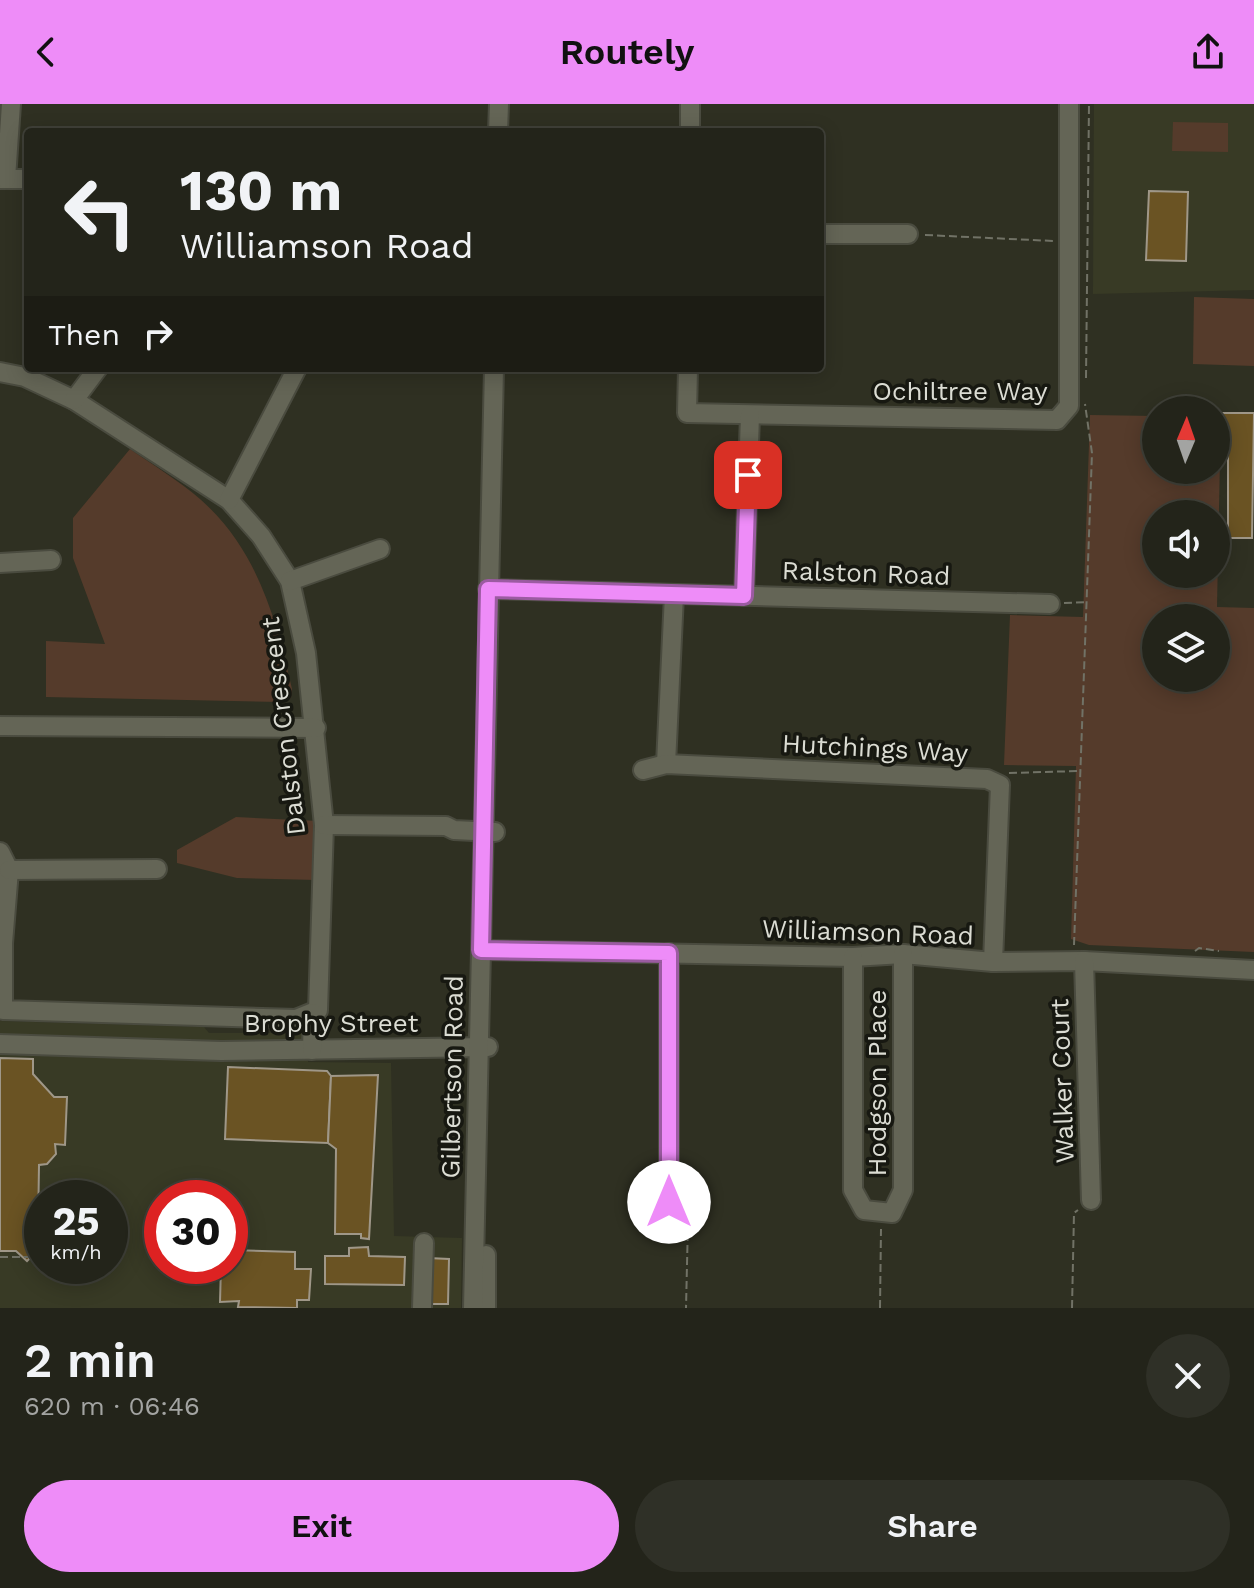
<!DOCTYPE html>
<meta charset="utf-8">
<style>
:root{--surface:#23241a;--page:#2f3027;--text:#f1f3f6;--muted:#a3a4a2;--line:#404139;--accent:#ee8cf8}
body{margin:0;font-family:"Work Sans",sans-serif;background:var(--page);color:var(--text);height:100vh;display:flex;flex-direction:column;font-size:30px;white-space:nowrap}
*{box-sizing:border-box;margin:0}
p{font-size:26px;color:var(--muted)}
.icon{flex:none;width:44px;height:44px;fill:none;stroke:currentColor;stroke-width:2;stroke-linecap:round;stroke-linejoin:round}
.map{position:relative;height:1204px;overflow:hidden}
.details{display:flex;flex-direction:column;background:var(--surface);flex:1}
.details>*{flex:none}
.hud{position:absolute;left:24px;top:24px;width:800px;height:244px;border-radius:8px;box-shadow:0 4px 20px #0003,0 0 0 2px var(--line);background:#23241a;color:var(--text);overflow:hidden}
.needle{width:52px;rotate:2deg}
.tools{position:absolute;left:1142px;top:292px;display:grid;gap:16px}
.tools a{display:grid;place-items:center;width:88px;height:88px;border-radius:50%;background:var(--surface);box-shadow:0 4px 20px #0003,0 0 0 2px var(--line);font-size:40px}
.speed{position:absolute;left:24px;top:1076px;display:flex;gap:16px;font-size:40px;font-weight:700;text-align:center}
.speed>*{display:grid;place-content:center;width:104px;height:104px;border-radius:50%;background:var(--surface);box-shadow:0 4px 20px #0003,0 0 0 2px var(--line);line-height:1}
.speed small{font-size:20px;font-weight:400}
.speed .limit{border:12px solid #d22;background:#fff;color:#111}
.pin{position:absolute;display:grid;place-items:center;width:68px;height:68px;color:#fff;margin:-34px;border-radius:16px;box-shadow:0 4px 12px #0006}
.me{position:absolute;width:88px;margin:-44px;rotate:0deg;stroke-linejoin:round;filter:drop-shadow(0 0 6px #0008)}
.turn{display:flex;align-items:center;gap:28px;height:168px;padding:0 24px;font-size:36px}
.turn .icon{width:104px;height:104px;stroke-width:2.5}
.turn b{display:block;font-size:56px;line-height:68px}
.then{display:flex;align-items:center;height:76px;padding:0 24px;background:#0003;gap:16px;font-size:30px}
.round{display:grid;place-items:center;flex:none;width:84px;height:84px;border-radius:42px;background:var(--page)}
.head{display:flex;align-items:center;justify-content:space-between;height:136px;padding:0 24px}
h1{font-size:48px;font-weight:600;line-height:60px}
.primary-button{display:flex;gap:16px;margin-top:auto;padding:16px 24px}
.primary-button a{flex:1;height:92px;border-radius:48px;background:var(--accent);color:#111;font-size:32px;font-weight:600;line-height:92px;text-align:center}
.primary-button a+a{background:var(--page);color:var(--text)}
header{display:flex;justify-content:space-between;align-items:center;height:104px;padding:0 24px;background:var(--accent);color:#111;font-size:36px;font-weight:600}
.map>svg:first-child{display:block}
</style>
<header><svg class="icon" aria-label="back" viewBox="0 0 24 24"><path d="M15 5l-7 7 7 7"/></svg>Routely<svg class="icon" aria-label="share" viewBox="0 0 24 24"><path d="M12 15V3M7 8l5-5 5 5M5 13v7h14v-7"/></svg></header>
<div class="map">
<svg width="1254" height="1204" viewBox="0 0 1254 1204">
<rect width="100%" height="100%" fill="#2f3022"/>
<g fill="#383a25" fill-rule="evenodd">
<polygon points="1094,0 1254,0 1254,186 1093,190"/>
<path d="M0 917 204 923 209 929H310L308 958 391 959 394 1132 462 1134 461 1204H0ZM42 1094H110V1162H42ZM162 1094H230V1162H162Z"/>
</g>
<g fill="#553b2b" fill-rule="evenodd">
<polygon points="1173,18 1228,19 1228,48 1172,47"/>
<polygon points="1194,193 1254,195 1254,262 1193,260"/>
<path d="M1090 311 1156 312V366H1216V355H1220L1217 503 1254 504V848L1089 841 1071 835 1076 662 1004 661 1010 511 1083 513ZM1216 410V470H1156V410ZM1216 514V574H1156V514Z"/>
<path d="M130 345C153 361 179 377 200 395 257 445 276 514 292 585L291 594 282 598 46 593V537L105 540 73 454V414Z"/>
<polygon points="236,713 318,717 317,776 237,774 177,759 177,746"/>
</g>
<g fill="#6a5323" stroke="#9f9788" stroke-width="2">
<polygon points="1149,87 1188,88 1186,157 1146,156"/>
<polygon points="1216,309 1254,309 1252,434 1228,434 1228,341 1216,341"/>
<polygon points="0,954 33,955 33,970 54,993 67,993 65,1041 55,1040 56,1050 47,1060 39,1061 38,1126 42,1142 27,1157 16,1147 0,1147"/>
<polygon points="228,963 327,967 331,972 328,1039 225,1035"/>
<polygon points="378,971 369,1135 361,1134 361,1130 335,1130 336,1045 328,1039 331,972"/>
<polygon points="368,1143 369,1152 405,1153 404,1181 325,1180 325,1152 349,1152 349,1144"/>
<polygon points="230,1146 295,1148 295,1165 311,1165 309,1196 297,1196 297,1204 238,1203 239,1197 220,1198 221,1162 230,1162"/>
<polygon points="428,1154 449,1155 448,1200 427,1200"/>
</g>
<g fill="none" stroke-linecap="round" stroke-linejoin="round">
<g stroke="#4a4b3f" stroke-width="22">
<g id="minor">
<polyline points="498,28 499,0"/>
<polyline points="690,28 690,0"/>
<polyline points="0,75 28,75"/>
<polyline points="6,75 11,0"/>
<polyline points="820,130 908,130"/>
<polyline points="688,264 687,309 1057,316 1069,302 1069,0"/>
<polyline points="0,268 25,273 74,296 229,396 261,432 290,477 306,549 324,721 318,906 296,915 3,906 3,839 9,766 0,748"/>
<polyline points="74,296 98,264"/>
<polyline points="229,396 297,264"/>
<polyline points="0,459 51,456"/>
<polyline points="290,477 380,445"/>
<polyline points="488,485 1050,500"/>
<polyline points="744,492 750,311"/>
<polyline points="0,622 316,624"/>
<polyline points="666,660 674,491"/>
<polyline points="643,666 666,660 987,675 1000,681 993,858"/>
<polyline points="324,721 446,722 454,726 495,728"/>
<polyline points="9,766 157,765"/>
<polyline points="481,846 853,853 903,850 993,858 1084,857 1254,866"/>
<polyline points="853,853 853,1086 864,1106 892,1109 903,1086 903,850"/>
<polyline points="1084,857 1091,1096"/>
<polyline points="0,940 221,947 488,943"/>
<polyline points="312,946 313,909"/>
<polyline points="669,1098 669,849"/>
<polyline points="486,1151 486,1204"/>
<polyline points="422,1204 424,1139"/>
<polyline points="473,1204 494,264"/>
</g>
</g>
<g stroke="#717266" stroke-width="2" stroke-dasharray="8 4" stroke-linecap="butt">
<polyline points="925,131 1054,137"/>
<polyline points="1086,274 1089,0"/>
<polyline points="1064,499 1088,498"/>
<polyline points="1009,669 1078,667"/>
<polyline points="1074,841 1092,349 1085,300"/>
<polyline points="1195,847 1199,844 1219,847"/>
<polyline points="683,1106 688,1117 686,1204"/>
<polyline points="0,1153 42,1153"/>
<polyline points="880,1204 881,1125"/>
<polyline points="1072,1204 1074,1109 1078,1106"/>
</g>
<use href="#minor" stroke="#646556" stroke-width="18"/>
</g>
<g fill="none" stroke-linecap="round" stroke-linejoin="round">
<g stroke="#9b5ba1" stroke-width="20">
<polyline id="route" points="669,1098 669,849 481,846 488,485 744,492 748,371"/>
</g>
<use href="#route" stroke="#ee8cf8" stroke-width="14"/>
</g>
<g text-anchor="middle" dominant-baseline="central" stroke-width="7" stroke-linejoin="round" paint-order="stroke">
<g font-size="26" fill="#dbdcd3" stroke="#171811">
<text x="960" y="287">Ochiltree Way</text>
<text transform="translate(866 469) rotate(2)">Ralston Road</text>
<text transform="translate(283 622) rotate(-97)">Dalston Crescent</text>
<text transform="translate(875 644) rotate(3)">Hutchings Way</text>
<text transform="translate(868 828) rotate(2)">Williamson Road</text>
<text x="331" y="919">Brophy Street</text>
<text transform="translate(452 973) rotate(-89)">Gilbertson Road</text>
<text transform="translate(1062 977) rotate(-92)">Walker Court</text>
<text transform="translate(877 979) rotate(-90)">Hodgson Place</text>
</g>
</g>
</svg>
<div class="tools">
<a><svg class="needle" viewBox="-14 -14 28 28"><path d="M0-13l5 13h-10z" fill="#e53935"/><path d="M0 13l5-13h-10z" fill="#a3a4a2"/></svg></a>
<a><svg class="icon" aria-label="sound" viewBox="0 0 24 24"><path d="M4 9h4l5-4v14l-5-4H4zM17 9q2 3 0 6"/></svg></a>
<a><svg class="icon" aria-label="layers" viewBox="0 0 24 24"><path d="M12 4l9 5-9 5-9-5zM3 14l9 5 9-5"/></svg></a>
</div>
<div class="speed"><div>25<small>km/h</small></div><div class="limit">30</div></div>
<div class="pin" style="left:748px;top:371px;background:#d93025"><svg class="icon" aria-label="arrive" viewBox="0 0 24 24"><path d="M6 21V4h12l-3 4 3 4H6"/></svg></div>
<svg class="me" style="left:669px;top:1098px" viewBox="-20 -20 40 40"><circle r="19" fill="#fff"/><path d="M0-13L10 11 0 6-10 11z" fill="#ee8cf8"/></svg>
<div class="hud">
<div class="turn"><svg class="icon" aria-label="left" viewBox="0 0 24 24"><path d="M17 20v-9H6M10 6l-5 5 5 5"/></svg><div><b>130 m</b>Williamson Road</div></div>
<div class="then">Then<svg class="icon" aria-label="right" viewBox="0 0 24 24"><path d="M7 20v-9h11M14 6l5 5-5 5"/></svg></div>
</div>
</div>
<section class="details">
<div class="head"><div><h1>2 min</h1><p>620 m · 06:46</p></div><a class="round"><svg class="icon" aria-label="close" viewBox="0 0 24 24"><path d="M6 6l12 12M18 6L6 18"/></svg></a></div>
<div class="primary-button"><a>Exit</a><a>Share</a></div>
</section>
